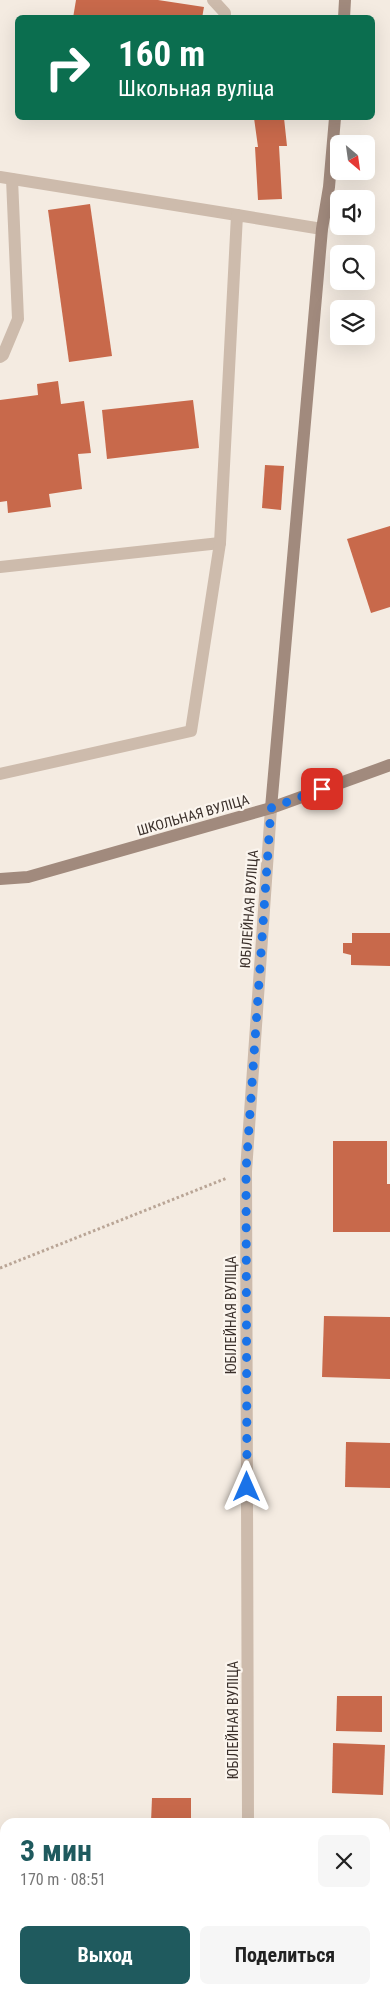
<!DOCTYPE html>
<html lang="ru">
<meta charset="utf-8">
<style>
:root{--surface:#fff;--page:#f6f6f6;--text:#222;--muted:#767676;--accent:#1f5a5e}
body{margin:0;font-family:"Roboto Condensed",sans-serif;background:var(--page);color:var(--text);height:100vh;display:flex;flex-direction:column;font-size:19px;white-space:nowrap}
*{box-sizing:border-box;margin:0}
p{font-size:16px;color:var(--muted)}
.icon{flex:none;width:28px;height:28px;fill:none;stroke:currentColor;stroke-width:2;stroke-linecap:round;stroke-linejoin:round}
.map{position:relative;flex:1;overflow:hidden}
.panel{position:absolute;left:0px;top:1818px;width:390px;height:176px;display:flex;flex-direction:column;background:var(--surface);border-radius:15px 15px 0 0;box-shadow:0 5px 20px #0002}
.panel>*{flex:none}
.top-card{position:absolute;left:15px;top:15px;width:360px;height:105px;border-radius:8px;box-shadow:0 5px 20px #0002;background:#0b6e4f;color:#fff;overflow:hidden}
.needle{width:32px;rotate:151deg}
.tools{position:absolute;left:330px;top:135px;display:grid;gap:10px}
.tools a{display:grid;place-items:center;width:45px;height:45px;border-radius:8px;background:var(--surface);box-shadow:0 5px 20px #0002;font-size:25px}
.pin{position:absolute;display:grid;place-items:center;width:42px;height:42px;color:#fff;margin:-21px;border-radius:10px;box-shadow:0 2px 8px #0006}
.me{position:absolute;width:55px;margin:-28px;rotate:0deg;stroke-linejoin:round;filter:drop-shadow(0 0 4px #0008)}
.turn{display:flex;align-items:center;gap:18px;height:105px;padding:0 20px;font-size:22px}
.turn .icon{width:65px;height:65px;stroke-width:2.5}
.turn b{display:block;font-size:35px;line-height:42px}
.round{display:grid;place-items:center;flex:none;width:52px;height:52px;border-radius:8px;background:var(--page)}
.head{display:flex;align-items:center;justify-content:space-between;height:85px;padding:0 20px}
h1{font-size:30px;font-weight:700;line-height:38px;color:var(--accent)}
.cta{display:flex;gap:10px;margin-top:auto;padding:10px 20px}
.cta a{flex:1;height:58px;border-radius:8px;background:var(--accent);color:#fff;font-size:20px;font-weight:700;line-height:58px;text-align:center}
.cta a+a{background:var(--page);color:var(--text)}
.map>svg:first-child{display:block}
</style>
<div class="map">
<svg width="390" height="1993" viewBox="0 0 390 1993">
<rect width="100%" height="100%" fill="#f4ebe1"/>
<g fill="#c8694b">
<polygon points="76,0 158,0 204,7 202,18 73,18"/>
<polygon points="254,118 284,118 287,146 279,146 282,199 258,200 255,147 258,147"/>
<polygon points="90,204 112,356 69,362 48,210"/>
<polygon points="58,381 61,404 84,401 91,453 78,454 82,489 49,494 51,507 8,513 7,501 0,502 0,400 38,395 37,384"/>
<polygon points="193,400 199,448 107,459 102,410"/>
<polygon points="265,465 284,466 281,510 262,508"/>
<polygon points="390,526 390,607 371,613 347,539"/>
<polygon points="352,933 390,933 390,966 351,965 351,955 343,953 343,943 352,943"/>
<polygon points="333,1141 387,1141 387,1184 390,1184 390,1232 333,1232"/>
<polygon points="324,1316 390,1317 390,1379 322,1377"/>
<polygon points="346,1442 390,1443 390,1488 345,1487"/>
<polygon points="337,1696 382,1696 382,1732 336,1731"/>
<polygon points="333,1743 385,1745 383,1795 332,1793"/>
<polygon points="152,1798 191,1798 191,1822 151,1822"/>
<rect x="385" y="1852" width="5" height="53"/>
<rect x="0" y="1925" width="5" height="24"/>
<polygon points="311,1989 359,1989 359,1993 310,1993"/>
</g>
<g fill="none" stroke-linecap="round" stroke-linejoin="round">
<polyline stroke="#b9a596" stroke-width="3" stroke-dasharray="2.5 2.5" stroke-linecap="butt" points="0,1268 227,1178"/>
<g stroke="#cdbbac" stroke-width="12">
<polyline points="213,0 225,13 225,18"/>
<polyline points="0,177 237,215"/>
<polyline points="0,357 3,355 18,319 12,179"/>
<polyline points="0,567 220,543"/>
<polyline points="0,774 191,731 220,543 237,215 322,229"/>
</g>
<g stroke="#cdbbac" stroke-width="12">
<polyline points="248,1822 246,1171 271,808"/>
<polyline points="249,1989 249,1993"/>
</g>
<g stroke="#a18a7d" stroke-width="12">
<polyline points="344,18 345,0"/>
<polyline points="271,808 322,229 329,187 335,118"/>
<polyline points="0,879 28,877 271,808 390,765"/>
</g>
</g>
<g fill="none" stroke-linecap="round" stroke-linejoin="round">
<polyline stroke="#1a73e8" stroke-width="9" stroke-dasharray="0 16.2" points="247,1487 246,1171 271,808 322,789"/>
</g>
<g text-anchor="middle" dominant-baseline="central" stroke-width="4.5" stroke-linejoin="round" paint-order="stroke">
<g font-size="14" fill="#3b302b" stroke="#fbf5ee">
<text transform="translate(193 815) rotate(-16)">ШКОЛЬНАЯ ВУЛІЦА</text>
<text transform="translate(249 909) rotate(-86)">ЮБІЛЕЙНАЯ ВУЛІЦА</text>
<text transform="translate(231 1315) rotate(-90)">ЮБІЛЕЙНАЯ ВУЛІЦА</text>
<text transform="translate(233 1720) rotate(-90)">ЮБІЛЕЙНАЯ ВУЛІЦА</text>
</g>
</g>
</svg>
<div class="tools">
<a><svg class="needle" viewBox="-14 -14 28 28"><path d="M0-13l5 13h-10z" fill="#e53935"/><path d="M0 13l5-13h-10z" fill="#767676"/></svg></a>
<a><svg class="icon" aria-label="sound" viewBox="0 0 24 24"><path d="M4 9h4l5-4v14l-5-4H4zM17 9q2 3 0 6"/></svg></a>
<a><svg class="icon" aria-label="search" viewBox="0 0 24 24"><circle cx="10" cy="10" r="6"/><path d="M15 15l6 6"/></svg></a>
<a><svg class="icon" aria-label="layers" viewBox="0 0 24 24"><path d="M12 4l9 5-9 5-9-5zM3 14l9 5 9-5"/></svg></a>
</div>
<div class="pin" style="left:322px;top:789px;background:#d93025"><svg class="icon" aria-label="arrive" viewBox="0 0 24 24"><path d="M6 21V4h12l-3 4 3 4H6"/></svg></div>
<svg class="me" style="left:247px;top:1487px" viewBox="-20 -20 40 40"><path d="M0-17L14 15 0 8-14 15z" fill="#1a73e8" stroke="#fff" stroke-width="4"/></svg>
<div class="top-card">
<div class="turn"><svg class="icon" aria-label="right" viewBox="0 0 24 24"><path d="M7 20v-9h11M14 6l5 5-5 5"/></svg><div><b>160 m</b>Школьная вуліца</div></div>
</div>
<section class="panel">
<div class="head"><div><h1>3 мин</h1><p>170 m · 08:51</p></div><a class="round"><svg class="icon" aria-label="close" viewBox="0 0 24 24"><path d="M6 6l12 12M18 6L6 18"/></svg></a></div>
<div class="cta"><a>Выход</a><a>Поделиться</a></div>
</section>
</div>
